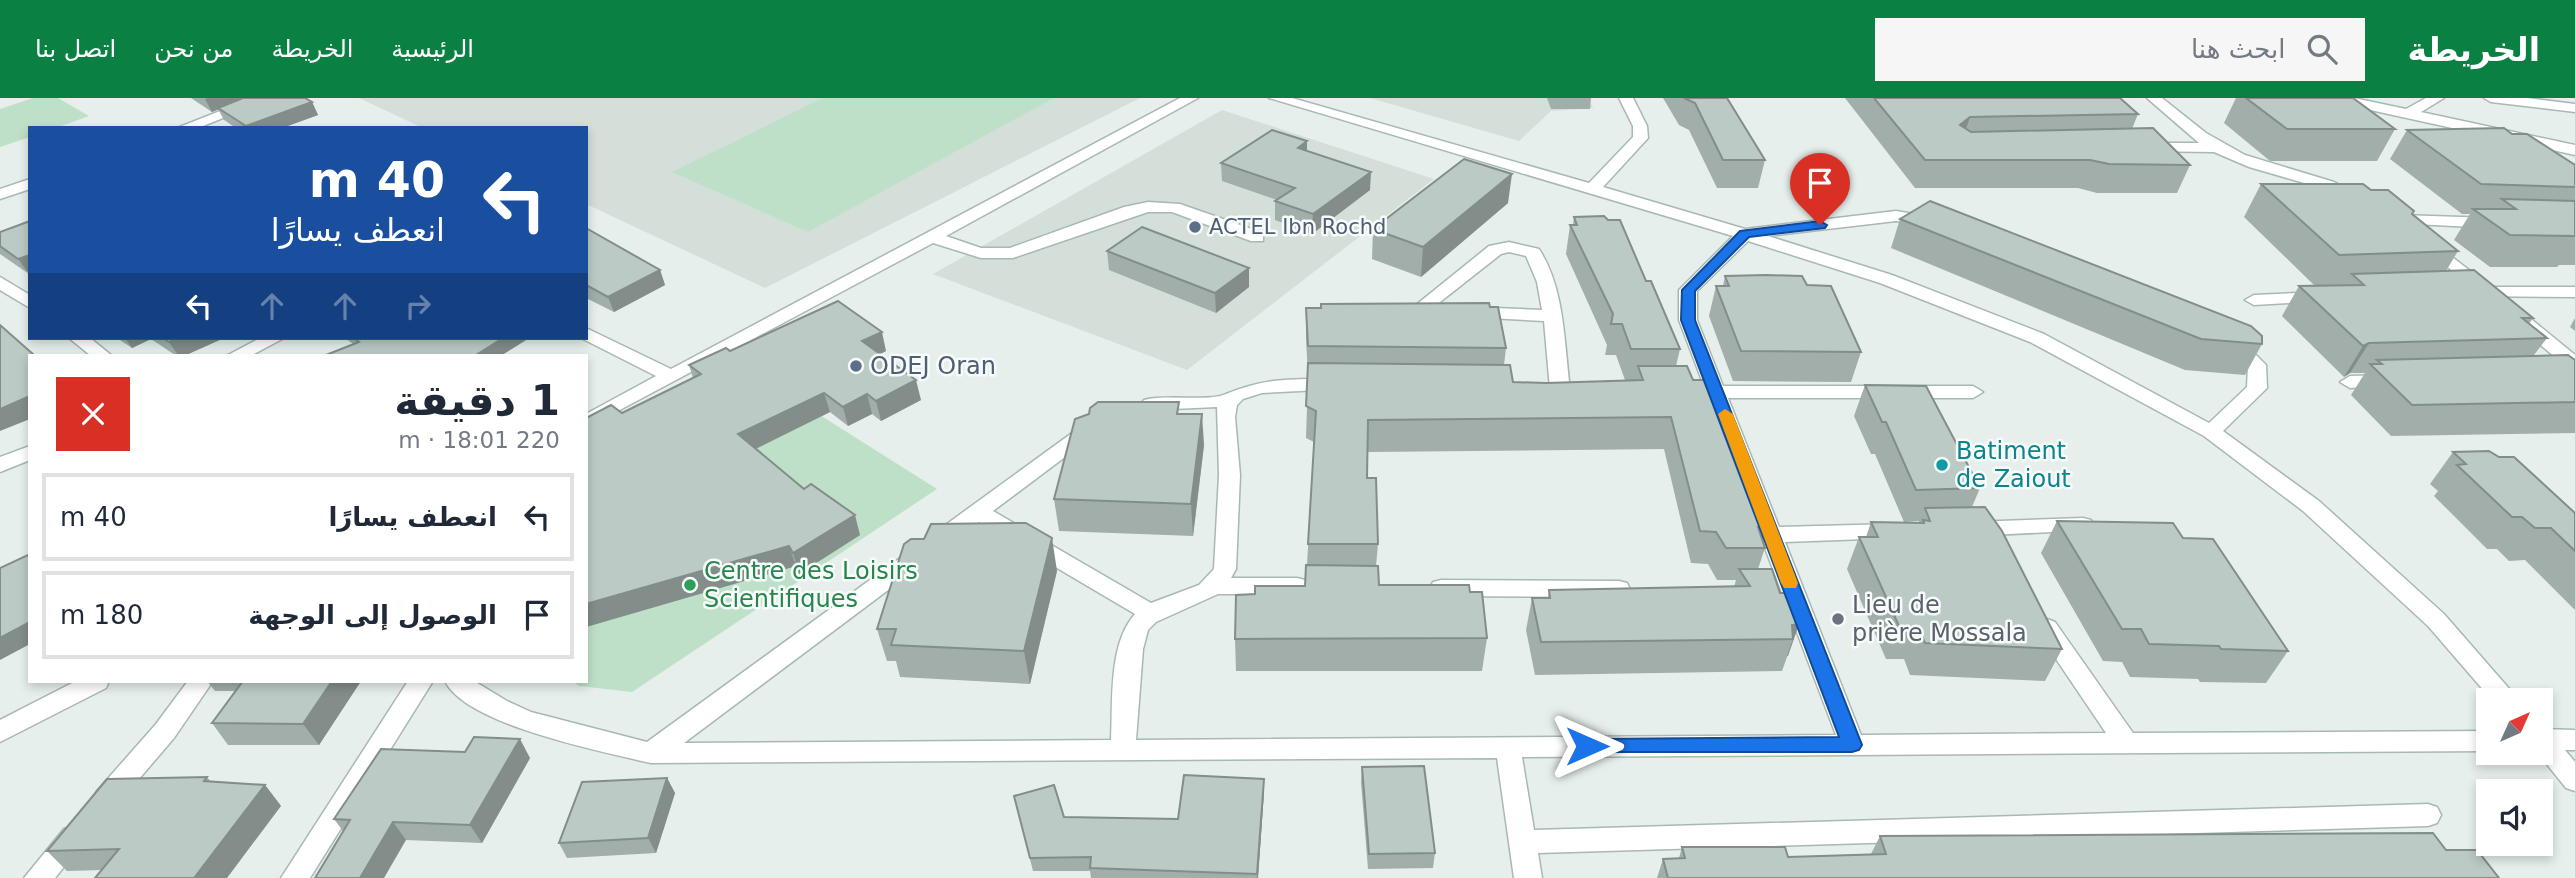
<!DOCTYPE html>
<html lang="ar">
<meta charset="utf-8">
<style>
:root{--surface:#fff;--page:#f6f6f7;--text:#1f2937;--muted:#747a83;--line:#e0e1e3;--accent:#0b8043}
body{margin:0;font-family:"DejaVu Sans",Cairo,sans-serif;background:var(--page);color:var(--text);direction:rtl;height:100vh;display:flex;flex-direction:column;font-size:26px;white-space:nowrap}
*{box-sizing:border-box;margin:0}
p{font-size:23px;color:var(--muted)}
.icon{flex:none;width:38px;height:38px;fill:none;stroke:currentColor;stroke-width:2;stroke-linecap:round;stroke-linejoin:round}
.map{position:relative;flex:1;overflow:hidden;direction:ltr}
.sheet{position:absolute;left:28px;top:256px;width:560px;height:329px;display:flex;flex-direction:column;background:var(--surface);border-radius:0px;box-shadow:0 4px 10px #0003;direction:rtl}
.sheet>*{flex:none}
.hud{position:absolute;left:28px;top:28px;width:560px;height:214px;border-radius:0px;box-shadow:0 4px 10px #0003;direction:rtl;background:#1a4fa0;color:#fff;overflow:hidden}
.needle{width:46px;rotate:45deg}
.fabs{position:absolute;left:2476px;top:590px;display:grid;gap:14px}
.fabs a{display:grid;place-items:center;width:77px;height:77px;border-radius:0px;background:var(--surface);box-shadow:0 4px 10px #0003;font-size:35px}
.pin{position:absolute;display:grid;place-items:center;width:60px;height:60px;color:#fff;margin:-72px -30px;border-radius:50% 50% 50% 0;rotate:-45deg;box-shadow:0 0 7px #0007}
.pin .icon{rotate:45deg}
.me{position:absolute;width:77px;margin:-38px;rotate:90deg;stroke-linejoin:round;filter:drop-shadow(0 0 5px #0008)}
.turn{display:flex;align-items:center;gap:24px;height:147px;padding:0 28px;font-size:32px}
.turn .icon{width:91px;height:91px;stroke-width:2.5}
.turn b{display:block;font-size:49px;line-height:60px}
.lanes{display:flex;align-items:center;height:66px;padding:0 28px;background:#0003;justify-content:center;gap:35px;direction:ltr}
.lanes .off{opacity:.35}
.round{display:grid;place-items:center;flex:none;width:74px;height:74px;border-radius:0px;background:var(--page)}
.headline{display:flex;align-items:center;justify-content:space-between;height:119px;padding:0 28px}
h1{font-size:42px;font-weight:800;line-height:52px}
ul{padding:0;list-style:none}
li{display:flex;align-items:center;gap:21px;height:88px;margin:0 14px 10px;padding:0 14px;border:4px solid var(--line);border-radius:0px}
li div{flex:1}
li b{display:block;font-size:26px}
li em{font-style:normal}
header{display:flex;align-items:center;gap:42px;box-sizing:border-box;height:98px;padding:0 35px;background:var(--accent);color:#fff}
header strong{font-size:33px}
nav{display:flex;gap:38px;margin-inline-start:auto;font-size:24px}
.search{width:490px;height:63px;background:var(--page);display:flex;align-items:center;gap:18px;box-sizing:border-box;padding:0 24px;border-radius:0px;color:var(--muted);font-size:26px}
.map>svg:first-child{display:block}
</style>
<header>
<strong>الخريطة</strong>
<div class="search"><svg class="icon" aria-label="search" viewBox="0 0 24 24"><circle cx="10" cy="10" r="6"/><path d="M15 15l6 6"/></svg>ابحث هنا</div>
<nav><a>الرئيسية</a><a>الخريطة</a><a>من نحن</a><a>اتصل بنا</a></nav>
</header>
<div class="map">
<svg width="2575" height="780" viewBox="0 0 2575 780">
<rect width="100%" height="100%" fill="#e6efeb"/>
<g fill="#d4dfda">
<polygon points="359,0 1140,0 765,190 586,106 586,30 423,30"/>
<polygon points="1370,0 1588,0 1593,10 1551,13 1519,43"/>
<polygon points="1222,12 1434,81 1187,272 933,176"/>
</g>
<g fill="#bfe0c8">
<polygon points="33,0 58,0 89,18 56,30 30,30 30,39 0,49 0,11"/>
<polygon points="823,0 1054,0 808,134 672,74"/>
<polygon points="742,268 937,391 632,594 579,588 573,583 586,583 586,351"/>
</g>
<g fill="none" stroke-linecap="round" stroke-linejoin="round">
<g stroke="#a8b8b2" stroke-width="3">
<g id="minor">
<polygon points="253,0 273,0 198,30 177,30"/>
<polygon points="1180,0 1198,0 946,138 981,150 1010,150 1124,109 1148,104 1180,106 1263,135 1263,143 1251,143 1172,114 1148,114 1013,160 981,160 933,145 586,330 586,316 656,278 581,240 586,240 586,230 671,271"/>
<path d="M1269 0H1292L1589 85 1633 39V28L1619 0H1633L1647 28 1648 40 1603 89 1745 131 1896 113 1938 120 1940 123 1932 128 1896 123 1768 138 1892 177 2044 236 2209 325 2247 289 2248 268 2224 245 2226 241H2240L2266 267 2267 290 2223 333 2319 403 2444 516 2519 602H2492L2428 528 2303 413 2204 338 2030 244 1880 185 1748 143 1697 193V222L1723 288H1973L1983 294 1973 300H1728L1779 429 1894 426 1902 428 1905 433 1902 438 1894 440 1785 444 1861 637 2106 635 2035 530 2039 524 2047 521 2055 524 2133 635 2488 633V653L1522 659 1534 732 2428 706 2437 709 2441 717 2437 725 2428 728 1538 755 1542 780H1514L1497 660 651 665C604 654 466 627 445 583H474L507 603 531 614 647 644 1083 327 1090 325 1100 331 1097 335 993 413 1151 505 1199 487 1214 471 1219 377 1217 309 1151 312 1141 306 1144 302C1166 296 1208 304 1226 296 1266 280 1290 281 1333 281L1340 283 1343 287 1340 291 1262 295 1243 301 1237 307 1235 319 1240 377 1236 471 1231 480H1297L1305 482 1308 488 1305 494 1297 496H1218L1156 524 1148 532 1143 551 1136 642 1836 637 1708 300 1698 298 1695 294 1704 288 1679 222V192L1733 138ZM979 424 1135 516C1108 546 1113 604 1111 642L684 645Z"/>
<polygon points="2147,0 2162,0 2206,35 2245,57 2334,84 2361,98 2353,103 2347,101 2311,87 2249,69 2214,54 2138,53 2138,47 2143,45 2199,45"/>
<polygon points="2327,0 2354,0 2406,11 2426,0 2444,0 2421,14 2575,47 2575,57 2334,4"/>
<polygon points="2484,0 2527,0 2575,6 2575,14 2491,4"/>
<polygon points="30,81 30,91 0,101 0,91"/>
<polygon points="2401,117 2492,120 2500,125 2492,130 2395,125 2395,119"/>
<polygon points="2430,142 2491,189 2575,189 2575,199 2466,198 2463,194 2471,189 2422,147"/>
<path d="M1509 144 1539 151C1565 191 1564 245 1570 291L1567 295H1553L1550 291 1544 223 1470 219 1461 214 1470 209 1542 212 1537 184 1526 158 1509 154 1501 156 1426 215 1420 216 1411 211 1489 148Z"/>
<polygon points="0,179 30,197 30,210 0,192"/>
<polygon points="2318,194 2327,199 2324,203 2254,207 2245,202 2254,197"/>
<polygon points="2525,220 2531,221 2575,257 2575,272 2568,270 2519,229 2516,225"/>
<polygon points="69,240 90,240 111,257 90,257"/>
<polygon points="260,240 284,240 252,257 228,257"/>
<polygon points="2387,277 2397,283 2394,287 2350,290 2340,284 2350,278"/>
<polygon points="30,348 30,362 0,374 0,359"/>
<polygon points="2083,420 2091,422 2094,427 2091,432 1972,438 1964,436 1961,431 1964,426 1972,424"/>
<polygon points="1441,482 1619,483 1627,485 1630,491 1627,497 1619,499 1441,498 1433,496 1430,490 1433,484"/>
<polygon points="76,583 109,583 106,590 0,644 0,622"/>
<polygon points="188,583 213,583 174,640 115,709 106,712 97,709 93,701 97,693 156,626"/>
<polygon points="408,583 433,583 310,780 281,780"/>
<polygon points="2541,631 2575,632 2575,652 2565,652 2575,664 2575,693 2566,690 2537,654 2541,654"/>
<polygon points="74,728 84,731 88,739 55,780 24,780 64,731"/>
</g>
</g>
<use href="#minor" fill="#fff" fill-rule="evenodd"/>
</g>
<g fill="#a1aea9">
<polygon points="191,0 305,0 312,4 318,17 282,30 236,30 224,22 218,11 212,14"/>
<polygon points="1547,0 1591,0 1590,11 1551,11"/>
<polygon points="1663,0 1727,0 1765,62 1758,90 1717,90 1689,32 1679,27"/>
<polygon points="1845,0 2120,0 2138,16 2132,31 2190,67 2177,95 2097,95 2078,90 1915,90"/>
<polygon points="2236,0 2353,0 2395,31 2377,63 2270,63 2224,25"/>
<polygon points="2407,32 2512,36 2575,67 2575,167 2559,167 2557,169 2490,169 2454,142 2470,116 2462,116 2390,61"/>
<polygon points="1307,53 1370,92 1312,136 1275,122 1275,103 1277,102 1222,83 1221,65"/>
<polygon points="2261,86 2371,92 2413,116 2458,153 2446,173 2533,220 2529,226 2547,240 2534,257 2575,262 2575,335 2391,338 2351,297 2365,275 2350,275 2344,279 2282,218 2299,188 2315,188 2244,119"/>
<polygon points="1508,105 1421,179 1372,161 1373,131"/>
<polygon points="1574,119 1646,183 1680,251 1676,268 1729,309 1724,327 1740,376 1767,429 1763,443 1765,450 1758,471 1780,495 1799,526 1782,573 1535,577 1526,532 1532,500 1548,500 1549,492 1734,489 1736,482 1717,482 1708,466 1691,465 1664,351 1368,354 1367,380 1378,446 1376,468 1379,487 1470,494 1487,540 1482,573 1236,573 1235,541 1255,496 1305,488 1307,467 1314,344 1306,340 1308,279 1306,240 1306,210 1506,250 1504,267 1513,284 1546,285 1635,282 1625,282 1616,257 1605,257 1607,247 1566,156 1570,127 1573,127"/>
<polygon points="1900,121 2262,246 2245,277 2185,272 1891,150"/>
<polygon points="586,130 660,172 665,187 614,214 586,200"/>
<polygon points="0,134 29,176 0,156"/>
<polygon points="1107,153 1249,189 1216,215 1109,172"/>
<polygon points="1725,178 1807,187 1861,254 1851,284 1733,283 1709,218 1716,188 1723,188"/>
<polygon points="2575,220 2575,233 2570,229"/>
<polygon points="117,240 224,240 186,257 175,257 151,241 132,250"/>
<polygon points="345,240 525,240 526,242 502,257 325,257 353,246"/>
<polygon points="730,253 886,253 880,256 921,302 881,323 872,316 848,328 830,314 756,351 860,437 799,476 796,468 586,529 586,320 622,315 693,280 689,267"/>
<polygon points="1865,287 1980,390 1972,409 2062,551 2045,583 1910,577 1904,561 1886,561 1847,471 1859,439 1866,439 1871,424 1919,425 1919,423 1904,424 1875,356 1871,356 1854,318"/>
<polygon points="1179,316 1204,347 1193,438 1059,433 1054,401"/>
<polygon points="2453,354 2575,415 2575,512 2525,462 2509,463 2497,451 2487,451 2434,398 2438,393 2430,386"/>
<polygon points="2057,423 2183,440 2288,553 2266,585 2200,584 2198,581 2130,579 2122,564 2103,563 2041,455"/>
<polygon points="1057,473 1030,586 900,579 896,563 887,563 877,531"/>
<polygon points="207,583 361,583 319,647 228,647 212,625 235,593 215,593"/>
<polygon points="530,660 482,745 406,742 343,733 334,721"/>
<polygon points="1362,669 1435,755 1433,770 1368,771 1361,684"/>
<polygon points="207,679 211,684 265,687 281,708 102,772 67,773 47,753"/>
<polygon points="667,680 675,695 656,755 567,760 559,745"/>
<polygon points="1264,694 1258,780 1091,780 1090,773 1033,773 1014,698 1064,719 1178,721"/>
<polygon points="1880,738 2446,752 2499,780 1657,780 1663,761 1679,760 1682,749 1788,759 1871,756"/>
</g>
<g fill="#838d89">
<polygon points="208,0 246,0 212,14 205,1"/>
<polygon points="312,4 318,17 282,30 246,30 246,28"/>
<polygon points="1970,19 1961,46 1960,27"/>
<polygon points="1307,43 1307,62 1298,50"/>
<polygon points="1371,74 1370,92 1312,136 1313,116"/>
<polygon points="1512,76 1508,105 1421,179 1423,149"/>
<polygon points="30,157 30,176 29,176 18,161"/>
<polygon points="1249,170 1249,189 1216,215 1215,195"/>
<polygon points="660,172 665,187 614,214 608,199"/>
<polygon points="882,234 886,253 866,263 862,243"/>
<polygon points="125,240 150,240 151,241 132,250"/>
<polygon points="179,240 224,240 186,257 178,257 169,244"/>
<polygon points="503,240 525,240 526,242 502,257 476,257"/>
<polygon points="2369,245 2350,275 2344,279 2363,248"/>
<polygon points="916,282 921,302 881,323 876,303"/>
<polygon points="824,295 830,314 745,356 738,336"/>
<polygon points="867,296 872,316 848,328 843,309"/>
<polygon points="30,298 30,321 0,333 0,311"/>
<polygon points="1729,309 1721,341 1719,341 1725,320 1721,310"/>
<polygon points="1202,316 1204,347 1193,438 1191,406"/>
<polygon points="855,417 860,437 799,476 793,455"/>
<polygon points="1052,440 1057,473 1030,586 1024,553"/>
<polygon points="789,448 796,468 586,529 586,506"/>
<polygon points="30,524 30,546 0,562 0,540"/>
<polygon points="1799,526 1788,558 1787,558 1793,541 1792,527"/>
<polygon points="332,583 361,583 319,647 303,626"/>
<polygon points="520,641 530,660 482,745 470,727"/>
<polygon points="667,680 675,695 656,755 648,740"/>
<polygon points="1264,681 1264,694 1258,780 1257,780"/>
<polygon points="265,687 281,708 227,780 194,780"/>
<polygon points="393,724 406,742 384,780 360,780"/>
</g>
<g fill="#bbcac4" stroke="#838d89" stroke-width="2">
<polygon points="243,0 305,0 312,4 246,28 218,10"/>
<polygon points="1684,0 1727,0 1765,62 1723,62 1695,5"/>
<polygon points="1874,0 2120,0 2138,16 1970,19 1960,27 1971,34 2153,30 2190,67 2109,66 2090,62 1925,62"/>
<polygon points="2246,0 2353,0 2395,31 2287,31"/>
<polygon points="2504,30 2512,36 2527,36 2575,67 2575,89 2481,86 2407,32"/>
<polygon points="1272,32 1307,43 1298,50 1371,74 1313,116 1275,103 1295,90 1221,65"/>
<polygon points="1464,61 1512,76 1423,149 1373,131"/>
<polygon points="2261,86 2363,86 2371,92 2388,92 2414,113 2412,116 2458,153 2339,157"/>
<polygon points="2502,101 2575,103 2575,138 2510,137 2473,111 2516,111"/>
<polygon points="1930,103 2251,228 2262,238 2262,246 2201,241 1900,121"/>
<polygon points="1604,118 1608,122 1620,122 1646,183 1651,183 1680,251 1631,251 1622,226 1611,226 1613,216 1570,127 1577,127 1574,119"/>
<polygon points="30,123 30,157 18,161 0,148 0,134"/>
<polygon points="1142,129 1249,170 1215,195 1107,153"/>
<polygon points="586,130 660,172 608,199 586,187"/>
<polygon points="2474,172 2533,220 2522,220 2547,240 2369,245 2363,248 2299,188 2364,187 2352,176"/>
<polygon points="1766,177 1802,178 1807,187 1831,188 1861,254 1741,253 1716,188 1729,188 1725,178"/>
<polygon points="838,203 882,234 862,243 916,282 876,303 867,296 843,309 824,295 738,336 804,391 811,386 855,417 793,455 789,448 586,506 586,320 611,307 622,315 701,276 689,267 726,250 730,253"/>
<polygon points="1489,205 1490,209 1498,209 1506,250 1308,248 1306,210 1321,210 1321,206"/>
<polygon points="0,227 34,257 30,257 30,298 0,311"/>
<polygon points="163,240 179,240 169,244"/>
<polygon points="354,240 503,240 476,257 326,257 359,244"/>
<polygon points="2568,257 2575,262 2575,304 2412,307 2370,266 2382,266 2377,262"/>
<polygon points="1308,265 1510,267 1513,284 1546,285 1643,282 1638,268 1687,268 1693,282 1718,282 1729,309 1721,310 1725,320 1722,319 1740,376 1750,376 1767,429 1758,429 1765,450 1726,450 1716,434 1700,433 1671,319 1368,322 1367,380 1376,380 1378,446 1308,446 1316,313 1306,308"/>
<polygon points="1865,287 1926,288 1980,390 1916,392 1886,324 1882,324"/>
<polygon points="1098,304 1179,304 1177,316 1202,316 1191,406 1054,401 1075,321 1089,316 1090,310"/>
<polygon points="2489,353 2499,359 2514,359 2575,415 2575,453 2551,430 2535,430 2522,419 2512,419 2457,367 2466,366 2453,354"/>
<polygon points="1985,409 2002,433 2062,551 1925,545 1918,529 1899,528 1859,439 1878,439 1871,424 1924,425 1923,422 1930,423 1925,410"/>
<polygon points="2057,423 2173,425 2183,440 2213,441 2288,553 2221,551 2219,548 2149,546 2141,531 2122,531"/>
<polygon points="1026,425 1052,440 1024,553 891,547 896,531 877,531 904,446 911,441 924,441 931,426"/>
<polygon points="30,456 30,524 0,540 0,470"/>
<polygon points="1306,467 1378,468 1379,487 1469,487 1470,494 1482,494 1487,540 1235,541 1236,497 1255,496 1255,488 1305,488"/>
<polygon points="1739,471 1772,471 1780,495 1787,495 1799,526 1792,527 1793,541 1541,544 1532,500 1550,500 1549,492 1750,488"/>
<polygon points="243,583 332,583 303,626 212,625"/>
<polygon points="474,639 520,641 470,727 393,724 360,780 315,780 350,722 334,721 381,651 465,654"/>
<polygon points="1424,668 1435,755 1369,756 1362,669"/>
<polygon points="1184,677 1264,681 1257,776 1090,770 1091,759 1030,760 1014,698 1054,687 1064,719 1178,721"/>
<polygon points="207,679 204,683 265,687 194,780 95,780 119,751 47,753 107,681"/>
<polygon points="667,680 648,740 559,745 582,684"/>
<polygon points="2433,735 2446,752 2477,752 2499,780 1668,780 1663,761 1685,760 1682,749 1785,749 1788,759 1886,756 1880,738"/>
</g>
<polygon fill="#1a73e8" stroke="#114b97" stroke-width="2" points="1820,123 1827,127 1825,130 1749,139 1695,193 1695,222 1862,647 1859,652 1852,654 1580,654 1578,648 1580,643 1587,641 1839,639 1681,222 1682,192 1740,133"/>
<polygon fill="#f59e0b" points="1725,311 1733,316 1798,485 1796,490 1784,490 1781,485 1718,316"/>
<g fill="#5c6f8a" stroke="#f7fbf9" stroke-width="2.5">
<circle cx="1195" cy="129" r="7"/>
<circle cx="856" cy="268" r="7"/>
</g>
<circle fill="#0f9aa8" stroke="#f7fbf9" stroke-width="2.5" cx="1942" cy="367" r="7"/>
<circle fill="#2e9e5b" stroke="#f7fbf9" stroke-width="2.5" cx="690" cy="487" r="7"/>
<circle fill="#6b7280" stroke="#f7fbf9" stroke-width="2.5" cx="1838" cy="521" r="7"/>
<g text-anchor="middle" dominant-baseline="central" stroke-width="5" stroke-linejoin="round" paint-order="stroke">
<g font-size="21" fill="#4e5e75" stroke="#f7fbf9" text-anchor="start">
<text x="1209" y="129">ACTEL Ibn Rochd</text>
</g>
<g font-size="24" fill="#4e5e75" stroke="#f7fbf9" text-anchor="start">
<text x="870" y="268">ODEJ Oran</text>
</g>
<g font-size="24" fill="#0d838f" stroke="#f7fbf9" text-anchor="start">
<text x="1956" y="353">Batiment<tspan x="1956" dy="28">de Zaiout</tspan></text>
</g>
<g font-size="24" fill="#27864d" stroke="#f7fbf9" text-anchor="start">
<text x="704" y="473">Centre des Loisirs<tspan x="704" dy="28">Scientifiques</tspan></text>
</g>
<g font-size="24" fill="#5b616d" stroke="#f7fbf9" text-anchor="start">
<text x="1852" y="507">Lieu de<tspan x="1852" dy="28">prière Mossala</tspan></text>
</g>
</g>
</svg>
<div class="fabs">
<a><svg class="needle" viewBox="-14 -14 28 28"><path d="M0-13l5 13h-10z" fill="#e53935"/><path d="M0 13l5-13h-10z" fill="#747a83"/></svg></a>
<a><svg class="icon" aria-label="sound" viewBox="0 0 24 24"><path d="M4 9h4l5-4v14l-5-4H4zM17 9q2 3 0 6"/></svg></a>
</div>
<div class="pin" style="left:1820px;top:127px;background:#d93025"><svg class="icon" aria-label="arrive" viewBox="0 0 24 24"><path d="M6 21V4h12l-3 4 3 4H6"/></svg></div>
<svg class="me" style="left:1587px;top:648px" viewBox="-20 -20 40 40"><path d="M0-17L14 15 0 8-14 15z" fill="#1a73e8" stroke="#fff" stroke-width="4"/></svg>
<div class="hud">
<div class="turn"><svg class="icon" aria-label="left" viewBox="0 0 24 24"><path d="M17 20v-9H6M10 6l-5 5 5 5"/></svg><div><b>40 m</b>انعطف يسارًا</div></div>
<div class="lanes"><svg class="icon" aria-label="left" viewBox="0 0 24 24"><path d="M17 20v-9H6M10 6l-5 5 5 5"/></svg><svg class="icon off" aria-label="ahead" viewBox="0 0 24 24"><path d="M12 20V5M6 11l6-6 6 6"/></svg><svg class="icon off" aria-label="ahead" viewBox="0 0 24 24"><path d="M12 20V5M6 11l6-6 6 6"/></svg><svg class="icon off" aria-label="right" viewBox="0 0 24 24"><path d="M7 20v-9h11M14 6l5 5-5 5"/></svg></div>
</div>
<section class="sheet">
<div class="headline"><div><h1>1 دقيقة</h1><p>220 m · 18:01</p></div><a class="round" style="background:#d93025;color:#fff"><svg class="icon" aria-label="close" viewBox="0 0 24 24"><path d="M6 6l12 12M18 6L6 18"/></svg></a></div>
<ul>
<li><svg class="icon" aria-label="left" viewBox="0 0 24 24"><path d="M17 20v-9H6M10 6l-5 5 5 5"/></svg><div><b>انعطف يسارًا</b></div><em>40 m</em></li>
<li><svg class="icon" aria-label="arrive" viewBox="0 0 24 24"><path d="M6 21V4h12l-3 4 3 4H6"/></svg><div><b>الوصول إلى الوجهة</b></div><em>180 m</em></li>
</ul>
</section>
</div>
